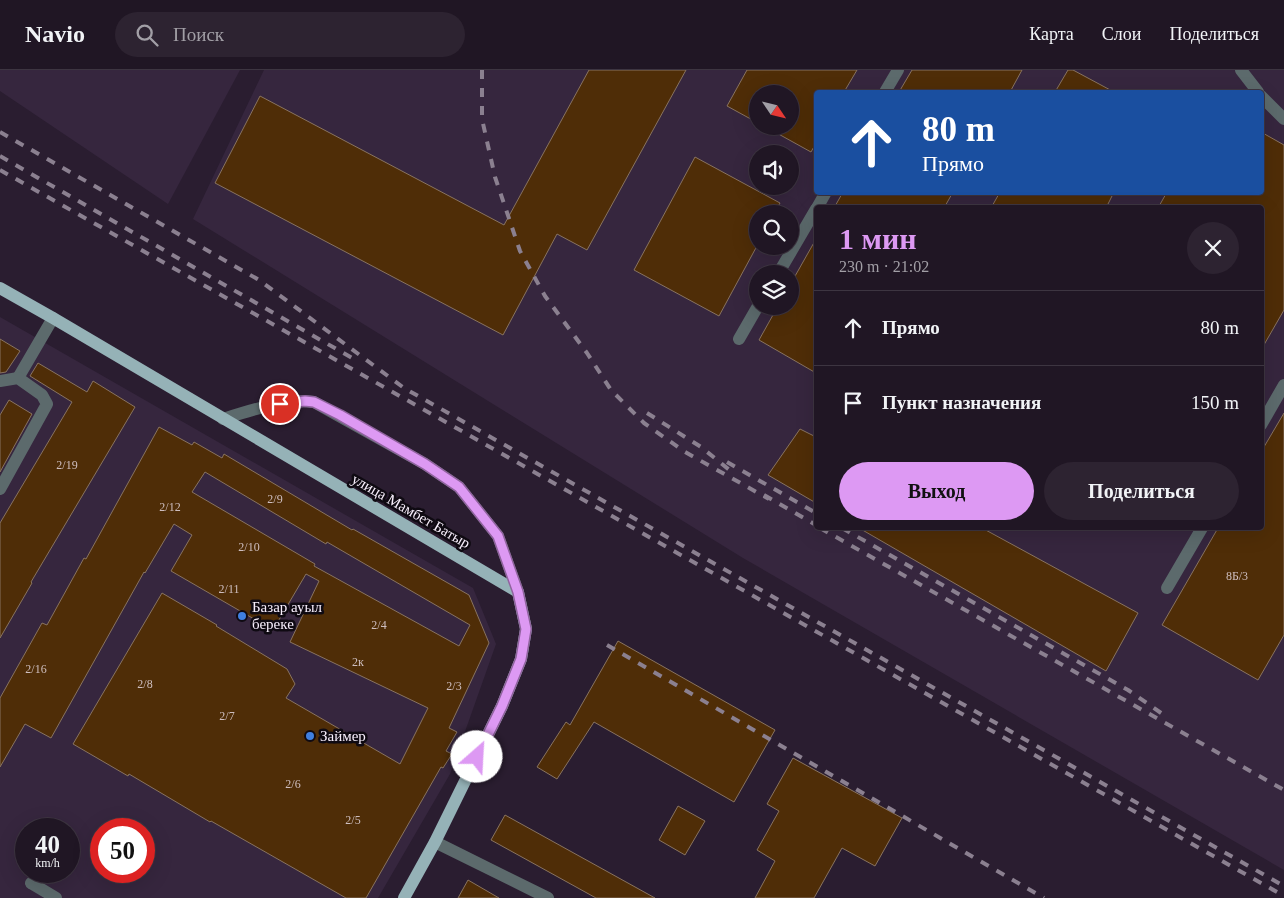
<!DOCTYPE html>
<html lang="ru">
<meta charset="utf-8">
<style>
:root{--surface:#201624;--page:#2d2331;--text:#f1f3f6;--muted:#a29fa6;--line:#3d3541;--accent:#dd99f3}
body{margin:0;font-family:Georgia,serif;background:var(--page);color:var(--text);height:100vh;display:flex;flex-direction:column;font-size:19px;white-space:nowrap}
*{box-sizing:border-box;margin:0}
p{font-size:16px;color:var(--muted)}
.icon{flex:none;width:28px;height:28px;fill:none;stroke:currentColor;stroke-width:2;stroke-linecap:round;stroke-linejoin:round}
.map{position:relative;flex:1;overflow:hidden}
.panel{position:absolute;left:814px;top:135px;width:450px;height:325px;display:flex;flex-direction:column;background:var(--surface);border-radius:5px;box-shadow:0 5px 20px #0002,0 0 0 1px var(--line)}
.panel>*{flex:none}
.banner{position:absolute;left:814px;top:20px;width:450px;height:105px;border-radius:5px;box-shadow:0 5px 20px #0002,0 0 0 1px var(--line);background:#1a4fa0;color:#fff;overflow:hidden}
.needle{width:32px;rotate:125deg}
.tools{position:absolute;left:749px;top:15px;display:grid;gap:10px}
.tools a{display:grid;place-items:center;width:50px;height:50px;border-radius:50%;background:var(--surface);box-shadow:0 5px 20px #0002,0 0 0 1px var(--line);font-size:25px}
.speed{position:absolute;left:15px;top:748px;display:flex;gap:10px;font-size:25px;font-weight:700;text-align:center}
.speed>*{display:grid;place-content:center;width:65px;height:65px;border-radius:50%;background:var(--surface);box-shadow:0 5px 20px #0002,0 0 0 1px var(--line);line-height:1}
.speed small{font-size:12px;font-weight:400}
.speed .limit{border:8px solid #d22;background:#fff;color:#111}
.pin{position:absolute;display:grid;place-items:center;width:42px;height:42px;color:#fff;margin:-21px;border:2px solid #fff;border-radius:50%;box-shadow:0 1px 5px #0007}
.me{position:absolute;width:55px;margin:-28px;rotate:26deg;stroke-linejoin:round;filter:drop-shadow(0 0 4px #0008)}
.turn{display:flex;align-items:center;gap:18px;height:105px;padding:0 25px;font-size:22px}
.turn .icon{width:65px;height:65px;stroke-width:2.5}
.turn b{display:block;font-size:35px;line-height:42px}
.round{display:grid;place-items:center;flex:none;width:52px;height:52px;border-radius:26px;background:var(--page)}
.overview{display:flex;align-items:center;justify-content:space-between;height:85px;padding:0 25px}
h1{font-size:30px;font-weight:800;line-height:38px;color:var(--accent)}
.button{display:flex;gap:10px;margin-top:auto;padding:10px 25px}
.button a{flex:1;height:58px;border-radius:30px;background:var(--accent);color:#111;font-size:20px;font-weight:800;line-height:58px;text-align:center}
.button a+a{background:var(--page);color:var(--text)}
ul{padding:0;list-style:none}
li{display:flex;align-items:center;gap:15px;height:75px;padding:0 25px;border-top:1px solid var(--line)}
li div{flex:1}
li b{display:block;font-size:19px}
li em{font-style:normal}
header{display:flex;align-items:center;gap:30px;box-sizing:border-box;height:70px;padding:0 25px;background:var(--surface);border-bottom:1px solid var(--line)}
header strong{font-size:24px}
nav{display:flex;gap:28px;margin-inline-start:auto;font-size:18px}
.search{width:350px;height:45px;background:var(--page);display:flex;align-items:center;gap:12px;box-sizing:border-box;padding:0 18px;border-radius:28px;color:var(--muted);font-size:19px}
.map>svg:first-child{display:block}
</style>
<header>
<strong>Navio</strong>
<div class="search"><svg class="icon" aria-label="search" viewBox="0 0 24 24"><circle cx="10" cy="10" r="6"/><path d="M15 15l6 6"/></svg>Поиск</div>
<nav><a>Карта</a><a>Слои</a><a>Поделиться</a></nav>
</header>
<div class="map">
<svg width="1284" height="828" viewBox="0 0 1284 828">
<rect width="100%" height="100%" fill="#2a1d30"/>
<g fill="#36263e" fill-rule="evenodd">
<polygon points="0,0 240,0 168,134 0,21"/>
<path d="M264 0H1284V800L743 488 193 149ZM816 22H1261V122H816ZM758 24H790V56H758ZM758 84H790V116H758ZM816 138H1261V458H816ZM758 144H790V176H758ZM758 204H790V236H758Z"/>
<path d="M0 247 473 518 496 574 450 704 378 828H0ZM26 759H69V801H26ZM101 759H144V801H101Z"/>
</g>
<g fill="#4f2d07" stroke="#887360" fill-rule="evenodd">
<polygon points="589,0 686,0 587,180 557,164 503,265 215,113 260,26 504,155"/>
<polygon points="747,0 857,0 844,22 816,22 816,73 811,82 764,56 790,56 790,24 758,24 758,53 727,36"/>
<polygon points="912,0 1022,0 1010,22 899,22"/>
<polygon points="1068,0 1073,0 1114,22 1055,22"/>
<polygon points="1261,62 1284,75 1284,240 1261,280 1261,138 1158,138 1167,122 1261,122"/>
<polygon points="695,87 780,133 774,144 758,144 758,174 719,246 634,200"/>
<polygon points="843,122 953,122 944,138 834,138"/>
<polygon points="1000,122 1114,122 1106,138 991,138"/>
<polygon points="816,169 816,303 759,270 778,236 790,236 790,215"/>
<polygon points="0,269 20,281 6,302 0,303"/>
<polygon points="38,293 87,322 93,311 135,337 31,512 32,513 0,568 0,453 72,332 30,306"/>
<polygon points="9,330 32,344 0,402 0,345"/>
<polygon points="1284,343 1284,565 1258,610 1162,555 1218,458 1261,458 1261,382"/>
<path d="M159 357 192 375 194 372 222 388 224 384 352 460 353 459 469 525 489 573 449 658 457 662 446 681 452 684 443 698 441 697 366 828H346L211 751 210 752 129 704 128 706 73 674 162 523 217 555 216 556 287 599 295 614 286 628 400 694 428 638 290 572 319 511 306 504 273 560 171 501 192 465 174 454 145 503 144 502 51 668 25 654 0 697V628L42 553 47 555 84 488 86 489ZM205 402 326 474 327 472 470 555 459 576 314 496 315 494 192 422Z"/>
<polygon points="800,359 816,367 816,433 768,405"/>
<polygon points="859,458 982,458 1138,543 1106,601"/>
<polygon points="618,571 775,660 734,732 594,652 557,709 537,697 566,652 570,655"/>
<polygon points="793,688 902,748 875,796 842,778 814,828 755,828 775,791 757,780 779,741 767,734"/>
<polygon points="678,736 705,751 685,785 659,770"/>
<polygon points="505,745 655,828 596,828 491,770"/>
<polygon points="468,810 499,828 458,828"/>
</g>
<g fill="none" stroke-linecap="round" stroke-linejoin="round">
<g stroke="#5c6a6c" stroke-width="12">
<polyline points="1241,0 1258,22"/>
<polyline points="885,22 898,0"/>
<polyline points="1261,26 1284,49"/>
<polyline points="817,138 826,122"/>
<polyline points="778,204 816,139"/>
<polyline points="739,269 758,236"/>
<polyline points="18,308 53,248"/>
<polyline points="0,311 18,308 42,325 47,334 0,419"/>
<path d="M223 349C248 341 288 328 314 332L425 394 459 417 498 466 518 522"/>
<polyline points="1261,355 1284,315"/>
<polyline points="1167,518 1202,458"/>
<polyline points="435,772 548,828"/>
<polyline points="31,813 56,828"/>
</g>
<polyline stroke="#95b2b7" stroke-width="12" points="0,218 53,248 518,522 526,559 521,589 502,636 435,772 404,828"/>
<g stroke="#8b8090" stroke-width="4" stroke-dasharray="9 9" stroke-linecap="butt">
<polyline points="482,0 482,49 495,107 520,181 545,226 587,283 611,320 644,353 685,382 769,429"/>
<polyline points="0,62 259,210 404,318 1284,816"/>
<polyline points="0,86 359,292"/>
<polyline points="0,100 1284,826"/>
<polyline points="647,343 701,377 732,402"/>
<polyline points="727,392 816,443"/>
<polyline points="764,425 816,455"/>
<polyline points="820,458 1284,720"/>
<polyline points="842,458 1128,620 1164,645"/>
<polyline points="607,575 1044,828"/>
</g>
</g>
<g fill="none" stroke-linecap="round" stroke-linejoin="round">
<g stroke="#90639e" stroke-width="12">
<polyline id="route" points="280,334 305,331 314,332 340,345 425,394 459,417 498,466 518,522 526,559 521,589 502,636 477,687"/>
</g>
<use href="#route" stroke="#dd99f3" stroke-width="9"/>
</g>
<g fill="#3f7fe0" stroke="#0f0a12" stroke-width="2">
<circle cx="242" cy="546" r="5"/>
<circle cx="310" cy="666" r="5"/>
</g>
<g text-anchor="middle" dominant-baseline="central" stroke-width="5" stroke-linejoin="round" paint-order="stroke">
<g font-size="12" fill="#cebebf">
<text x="67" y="395">2/19</text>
<text x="275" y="429">2/9</text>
<text x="170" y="437">2/12</text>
<text x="249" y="477">2/10</text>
<text x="1237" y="506">8Б/3</text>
<text x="229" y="519">2/11</text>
<text x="379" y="555">2/4</text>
<text x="358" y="592">2к</text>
<text x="36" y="599">2/16</text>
<text x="145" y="614">2/8</text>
<text x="454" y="616">2/3</text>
<text x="227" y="646">2/7</text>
<text x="293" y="714">2/6</text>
<text x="353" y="750">2/5</text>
</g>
<g font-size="15" fill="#f8effc" stroke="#0f0a12">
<text transform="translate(411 441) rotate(30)">улица Мамбет Батыр</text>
</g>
<g font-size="15" fill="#f8effc" stroke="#0f0a12" text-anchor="start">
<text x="252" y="537">Базар ауыл<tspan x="252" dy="17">береке</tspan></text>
<text x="320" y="666">Займер</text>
</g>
</g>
</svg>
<div class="tools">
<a><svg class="needle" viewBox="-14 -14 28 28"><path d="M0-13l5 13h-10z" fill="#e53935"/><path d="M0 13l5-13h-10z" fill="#a29fa6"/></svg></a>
<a><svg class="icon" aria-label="sound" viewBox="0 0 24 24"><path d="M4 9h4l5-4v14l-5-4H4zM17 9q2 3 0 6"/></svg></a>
<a><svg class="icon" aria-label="search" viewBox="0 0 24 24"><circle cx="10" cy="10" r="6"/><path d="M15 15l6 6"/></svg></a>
<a><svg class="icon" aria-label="layers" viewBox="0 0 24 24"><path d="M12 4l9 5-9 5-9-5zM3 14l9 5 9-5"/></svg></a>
</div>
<div class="speed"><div>40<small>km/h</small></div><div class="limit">50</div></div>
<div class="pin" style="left:280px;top:334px;background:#d93025"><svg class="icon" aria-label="arrive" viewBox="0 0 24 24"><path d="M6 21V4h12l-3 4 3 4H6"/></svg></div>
<svg class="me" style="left:477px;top:687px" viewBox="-20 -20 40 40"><circle r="19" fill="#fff"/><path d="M0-13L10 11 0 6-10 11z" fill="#dd99f3"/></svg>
<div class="banner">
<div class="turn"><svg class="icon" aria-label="ahead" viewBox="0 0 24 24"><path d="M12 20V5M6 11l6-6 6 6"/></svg><div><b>80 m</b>Прямо</div></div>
</div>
<section class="panel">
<div class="overview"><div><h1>1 мин</h1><p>230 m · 21:02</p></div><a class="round"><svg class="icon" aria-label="close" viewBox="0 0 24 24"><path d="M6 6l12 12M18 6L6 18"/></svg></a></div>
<ul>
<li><svg class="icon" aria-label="ahead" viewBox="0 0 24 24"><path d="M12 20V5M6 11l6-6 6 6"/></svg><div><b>Прямо</b></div><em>80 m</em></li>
<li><svg class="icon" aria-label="arrive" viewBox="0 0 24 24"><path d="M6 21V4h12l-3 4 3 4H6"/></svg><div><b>Пункт назначения</b></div><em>150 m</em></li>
</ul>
<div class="button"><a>Выход</a><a>Поделиться</a></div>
</section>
</div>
